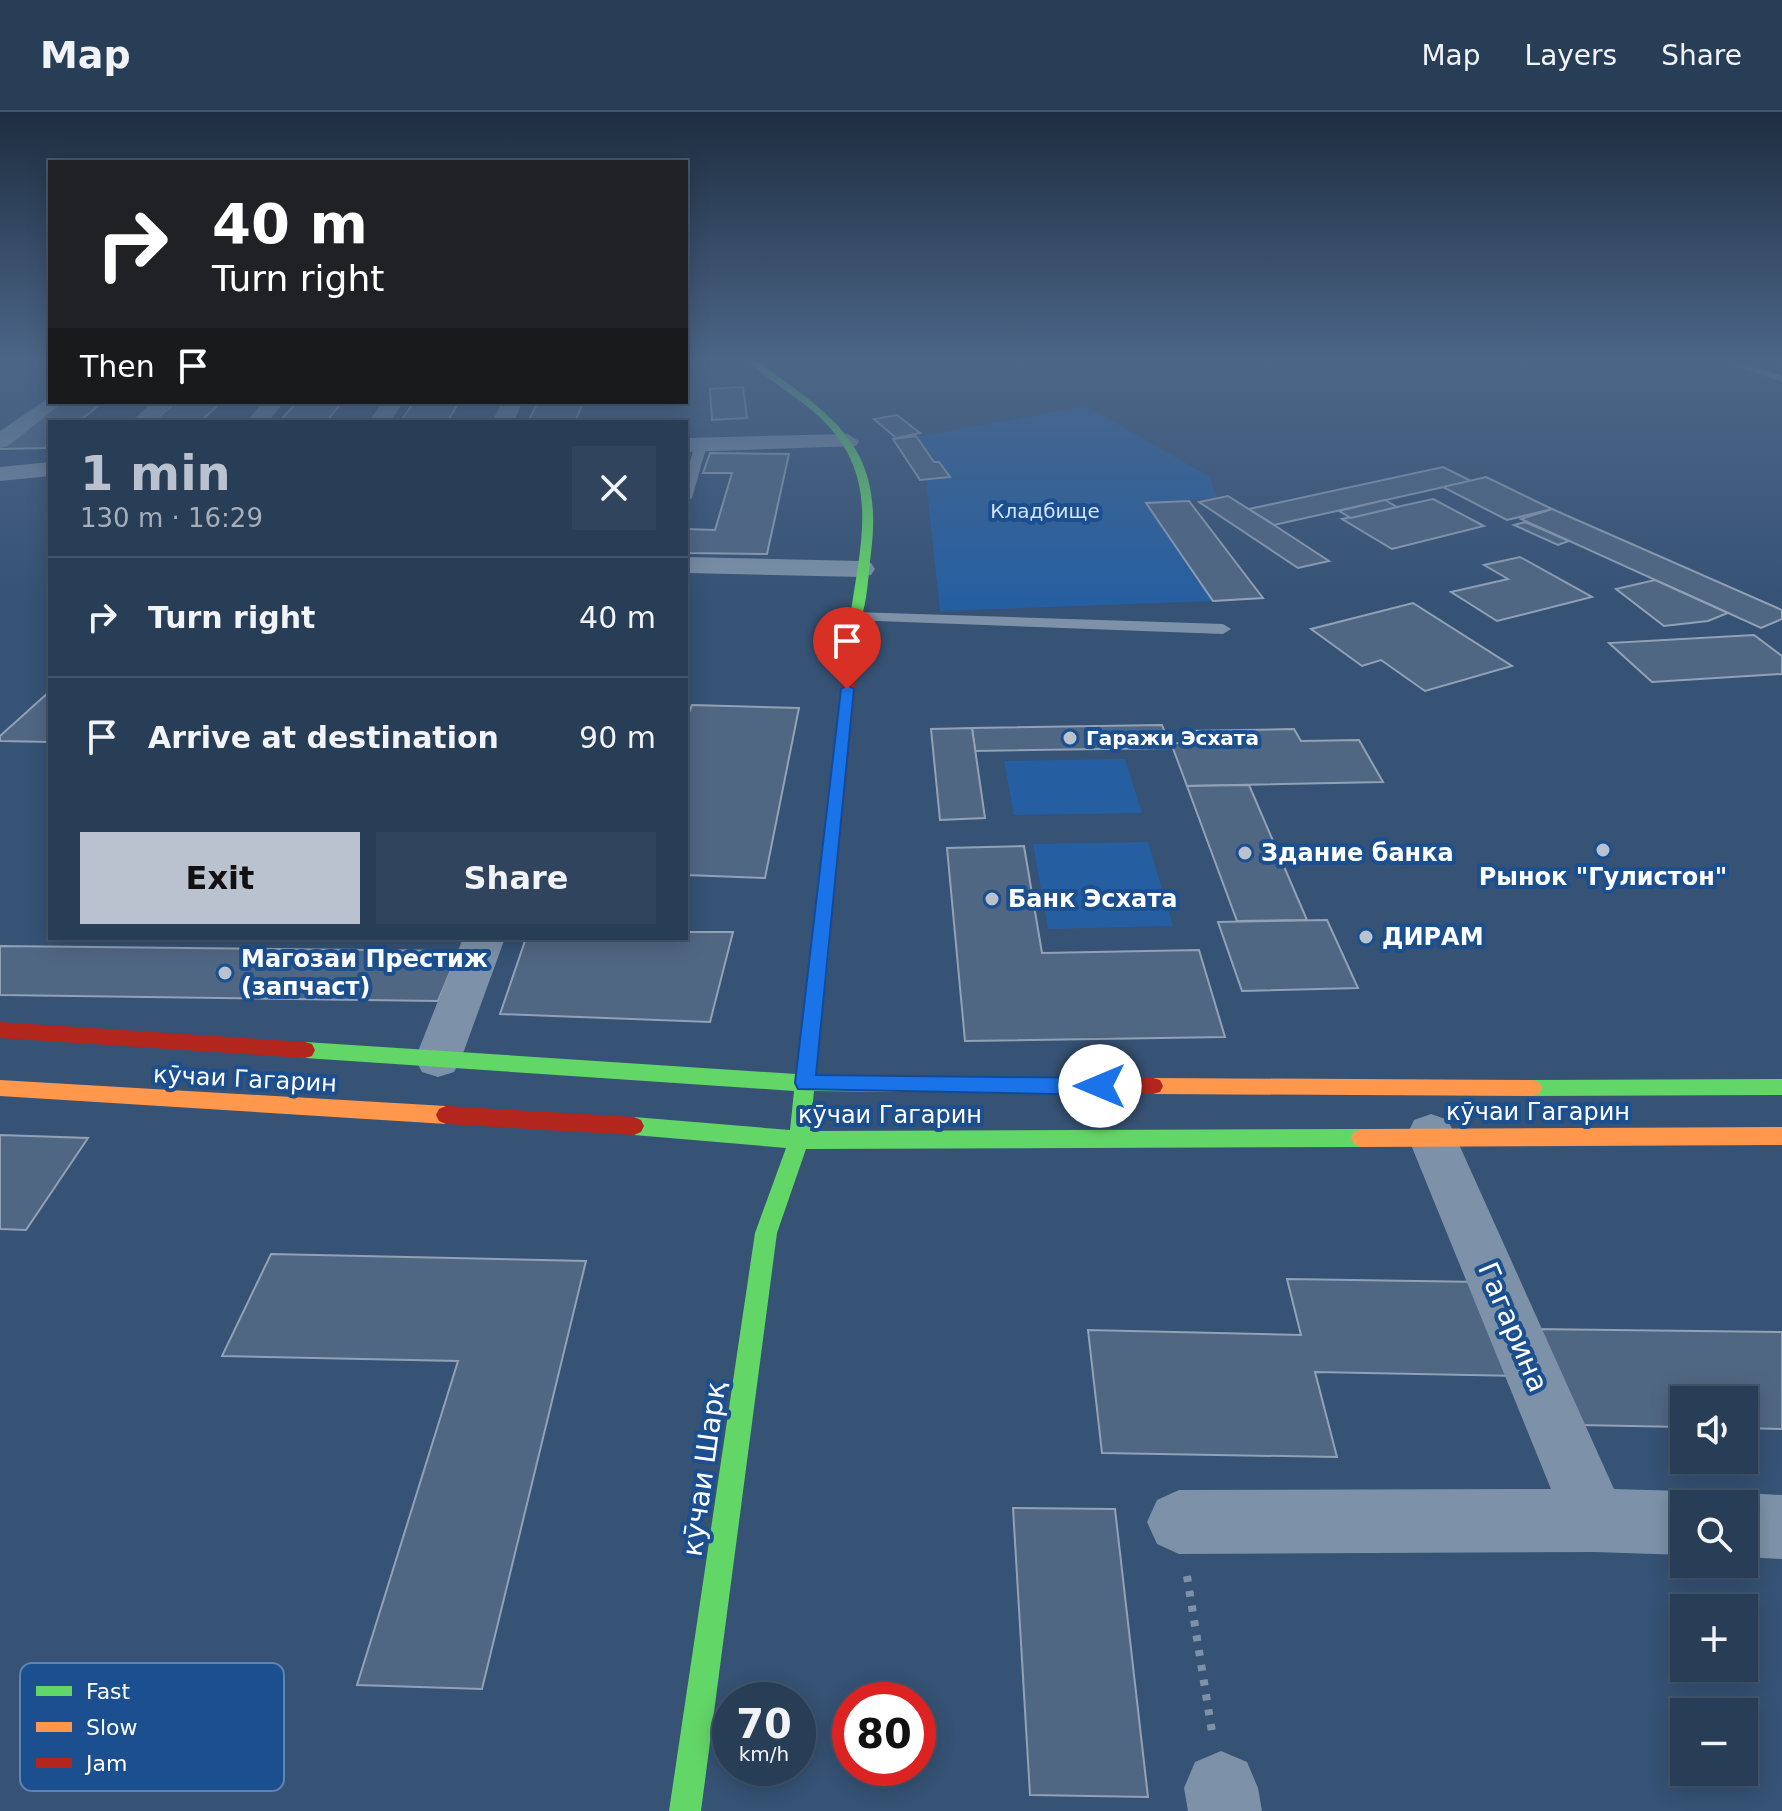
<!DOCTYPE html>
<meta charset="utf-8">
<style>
:root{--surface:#283e57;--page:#30455d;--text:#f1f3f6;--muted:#a5aeba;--line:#44576d;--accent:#b9c2ce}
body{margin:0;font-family:"DejaVu Sans",sans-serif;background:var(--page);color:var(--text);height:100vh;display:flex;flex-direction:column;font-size:30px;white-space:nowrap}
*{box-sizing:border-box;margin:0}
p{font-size:26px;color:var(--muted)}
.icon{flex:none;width:44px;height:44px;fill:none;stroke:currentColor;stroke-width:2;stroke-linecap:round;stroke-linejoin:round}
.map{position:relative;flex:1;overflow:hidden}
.side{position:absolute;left:48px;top:308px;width:640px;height:520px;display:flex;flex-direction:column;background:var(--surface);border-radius:0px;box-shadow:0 4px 20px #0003,0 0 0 2px var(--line)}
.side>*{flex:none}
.guide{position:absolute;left:48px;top:48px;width:640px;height:244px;border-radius:0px;box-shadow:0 4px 20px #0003,0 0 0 2px var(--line);background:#202124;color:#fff;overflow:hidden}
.controls{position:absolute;left:1670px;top:1274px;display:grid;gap:16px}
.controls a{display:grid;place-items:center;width:88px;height:88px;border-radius:0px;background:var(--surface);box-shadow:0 4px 20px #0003,0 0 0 2px var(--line);font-size:40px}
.speed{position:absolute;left:712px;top:1570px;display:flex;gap:16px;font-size:40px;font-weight:700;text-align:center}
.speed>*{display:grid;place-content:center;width:104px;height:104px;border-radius:50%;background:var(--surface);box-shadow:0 4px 20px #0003,0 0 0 2px var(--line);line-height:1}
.speed small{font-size:20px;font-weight:400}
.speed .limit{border:12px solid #d22;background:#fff;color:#111}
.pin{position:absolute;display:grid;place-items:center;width:68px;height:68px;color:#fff;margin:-82px -34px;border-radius:50% 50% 50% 0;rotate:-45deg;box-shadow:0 0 8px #0007}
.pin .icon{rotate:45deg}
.me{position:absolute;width:88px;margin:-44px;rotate:270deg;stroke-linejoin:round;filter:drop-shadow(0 0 6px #0008)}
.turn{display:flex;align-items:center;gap:28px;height:168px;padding:0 32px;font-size:36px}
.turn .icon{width:104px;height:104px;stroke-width:2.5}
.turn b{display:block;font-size:56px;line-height:68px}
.then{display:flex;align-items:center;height:76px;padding:0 32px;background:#0003;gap:16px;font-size:30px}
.round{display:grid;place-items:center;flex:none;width:84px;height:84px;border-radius:0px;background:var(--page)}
.summary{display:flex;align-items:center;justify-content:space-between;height:136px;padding:0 32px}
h1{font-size:48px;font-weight:700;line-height:60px;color:var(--accent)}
.action{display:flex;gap:16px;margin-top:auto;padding:16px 32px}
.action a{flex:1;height:92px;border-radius:0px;background:var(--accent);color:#111;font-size:32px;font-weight:700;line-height:92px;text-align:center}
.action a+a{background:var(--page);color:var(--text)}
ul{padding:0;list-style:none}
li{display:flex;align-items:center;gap:24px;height:120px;padding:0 32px;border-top:2px solid var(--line)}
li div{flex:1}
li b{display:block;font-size:30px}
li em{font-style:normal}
header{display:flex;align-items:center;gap:48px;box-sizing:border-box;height:112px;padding:0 40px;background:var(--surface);border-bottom:2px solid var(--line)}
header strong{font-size:38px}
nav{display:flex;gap:44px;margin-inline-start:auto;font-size:28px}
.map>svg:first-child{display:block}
</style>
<header>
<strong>Map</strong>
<nav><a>Map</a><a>Layers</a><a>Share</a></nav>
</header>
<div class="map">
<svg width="1782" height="1699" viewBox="0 0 1782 1699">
<rect width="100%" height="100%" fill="#365274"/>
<g fill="#265fa1">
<polygon points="1086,294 1210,365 1217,385 1146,392 1213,489 940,499 926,368 949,364 916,325"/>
<polygon points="1125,647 1142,701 1014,703 1004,649"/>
<polygon points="1148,730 1173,814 1048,817 1033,732"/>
</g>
<g fill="#506783" stroke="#92a2b6" stroke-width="2">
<polygon points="743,275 747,306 712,308 710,277"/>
<polygon points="58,290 103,290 78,310 50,310 50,332 46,336 0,337 0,333"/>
<polygon points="176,290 221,290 200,310 153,310"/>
<polygon points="297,290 342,290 326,310 279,310"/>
<polygon points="414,290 459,290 447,310 400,310"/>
<polygon points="538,290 583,290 575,310 528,310"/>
<polygon points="897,303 920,321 896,326 874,307"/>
<polygon points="916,324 934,350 939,350 950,365 920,368 893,327"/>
<polygon points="710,341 789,342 767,442 686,441 686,417 715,418 732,361 703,361"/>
<polygon points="1443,355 1471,369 1274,413 1249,397"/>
<polygon points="1486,365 1552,397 1507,408 1443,375"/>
<polygon points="1228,384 1274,413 1329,449 1298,456 1199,390"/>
<polygon points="1433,387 1484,414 1392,437 1342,407"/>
<polygon points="1385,388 1397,395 1351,406 1339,399"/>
<polygon points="1189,389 1263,486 1213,489 1146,391"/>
<polygon points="1552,397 1782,498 1782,507 1761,516 1521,407"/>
<polygon points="1525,410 1569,429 1558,433 1514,413"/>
<polygon points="1520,445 1592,485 1497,509 1451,480 1508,467 1484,453"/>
<polygon points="1655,468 1728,501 1708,509 1664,514 1616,477"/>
<polygon points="1413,491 1512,554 1425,579 1381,548 1362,554 1311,517"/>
<polygon points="1754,523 1782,544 1782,562 1652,570 1609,531"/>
<polygon points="50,579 50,630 0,629 0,624"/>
<polygon points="692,593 799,596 765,766 686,763 686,609"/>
<polygon points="1162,613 1171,636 975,639 972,616"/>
<polygon points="972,616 985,706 940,708 931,617"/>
<polygon points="1294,617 1301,629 1359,628 1383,670 1187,674 1171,631 1190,631 1185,619"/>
<polygon points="1249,673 1307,808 1237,809 1187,674"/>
<polygon points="1024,734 1042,841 1199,838 1225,925 965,929 947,736"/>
<polygon points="1327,808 1358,876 1242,879 1218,810"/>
<polygon points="686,820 733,820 710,910 500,902 526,826 686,826"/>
<polygon points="0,834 459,839 438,889 0,883"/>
<polygon points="0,1023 88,1026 26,1118 0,1117"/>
<polygon points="271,1142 586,1149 482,1577 357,1573 458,1249 222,1244"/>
<polygon points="1287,1167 1482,1170 1519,1264 1315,1260 1337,1345 1102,1341 1088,1218 1301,1223"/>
<polygon points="1532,1217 1782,1220 1782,1317 1744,1316 1744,1288 1684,1288 1684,1315 1577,1313"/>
<polygon points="1013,1396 1115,1397 1148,1685 1030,1683"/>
</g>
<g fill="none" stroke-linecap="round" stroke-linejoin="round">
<polyline stroke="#7d92a8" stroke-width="8" stroke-dasharray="6 9" stroke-linecap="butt" points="1187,1464 1212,1620"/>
<g fill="#7d92a8" fill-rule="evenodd">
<polygon points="1744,251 1782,264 1782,270 1730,252"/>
<polygon points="701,330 707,333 692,386 686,390 686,364 695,333"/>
<polygon points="855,500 1223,512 1231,517 1223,522 850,508 850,502"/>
</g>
<g fill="#7d92a8" fill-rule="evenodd">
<polygon points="50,285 50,290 63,290 8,334 0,336 0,319"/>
<polygon points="152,290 174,290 154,310 131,310"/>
<polygon points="263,290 284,290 268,310 246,310"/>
<polygon points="383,290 403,290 390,310 368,310"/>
<polygon points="502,290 522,290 514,310 492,310"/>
<polygon points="848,322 859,329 856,334 686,340 686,326"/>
<polygon points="50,350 50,364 0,369 0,355"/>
<polygon points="686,445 861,449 871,451 875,457 871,463 861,465 686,461"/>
<polygon points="463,826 505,826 461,947 454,960 438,965 422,960 415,947"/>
<polygon points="1431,1002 1448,1008 1614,1377 1684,1379 1706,1389 1708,1392 1684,1392 1684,1443 1595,1440 1179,1442 1157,1432 1147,1410 1157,1388 1179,1378 1551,1377 1407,1023 1414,1008"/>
<polygon points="1744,1381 1782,1383 1782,1447 1744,1445 1744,1392 1721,1392"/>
<polygon points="1221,1639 1247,1650 1258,1676 1262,1699 1188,1699 1184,1676 1195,1650"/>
</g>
<g fill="#63d668" fill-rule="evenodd">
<path d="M750 251H760C838 308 884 336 871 441 868 462 868 489 860 509L850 506C861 427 883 360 814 300 794 283 770 269 750 251Z"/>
<polygon points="821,822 830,828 816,963 906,964 913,966 916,972 913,978 906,980 814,979 810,1019 1361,1017 1368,1020 1371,1026 1368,1032 1361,1035 806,1037 777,1121 701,1699 669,1699 755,1121 786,1036 634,1023 627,1020 624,1014 627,1008 634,1005 790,1018 794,979 305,946 298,944 295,938 298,932 305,930 796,962 812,828"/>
<polygon points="1782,967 1782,983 1532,984 1525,982 1522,976 1525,970 1532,968"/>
</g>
<g fill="#ff974d" fill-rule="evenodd">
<polygon points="1153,966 1532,968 1539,970 1542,976 1539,982 1532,984 1153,982 1146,980 1143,974 1146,968"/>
<polygon points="0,968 446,994 453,997 456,1003 453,1009 446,1012 0,984"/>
<polygon points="1782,1015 1782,1033 1361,1035 1354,1032 1351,1026 1354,1020 1361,1017"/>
</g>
<g fill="#b3261e" fill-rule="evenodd">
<polygon points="856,502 862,506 830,828 821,834 812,828 850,506"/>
<polygon points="0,910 305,930 312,932 315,938 312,944 305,946 0,926"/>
<polygon points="906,964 1153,966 1160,968 1163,974 1160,980 1153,982 906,980 899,978 896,972 899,966"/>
<polygon points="446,994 634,1005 641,1008 644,1014 641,1020 634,1023 446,1012 439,1009 436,1003 439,997"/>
</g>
</g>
<linearGradient id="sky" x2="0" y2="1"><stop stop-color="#1e2d40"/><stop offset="0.51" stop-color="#4c6688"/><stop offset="1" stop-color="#4c6688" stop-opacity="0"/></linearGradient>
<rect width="1782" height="489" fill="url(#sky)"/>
<polygon fill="#1a73e8" stroke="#114b97" stroke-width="2" points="847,573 854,577 816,963 1100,966 1107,968 1110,974 1107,980 1100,983 798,977 795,971 841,577"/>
<g fill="#b9c2ce" stroke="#1b4f8f" stroke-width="3">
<circle cx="1070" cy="626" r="8"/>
<circle cx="1603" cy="738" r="8"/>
<circle cx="1245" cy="741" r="8"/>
<circle cx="992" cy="787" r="8"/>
<circle cx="1366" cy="825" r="8"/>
<circle cx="225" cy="861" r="8"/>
</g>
<g text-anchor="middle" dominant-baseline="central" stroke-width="8" stroke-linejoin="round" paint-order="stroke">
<g font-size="20" fill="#cfe3fa" stroke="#1b4f8f">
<text x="1045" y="399">Кладбище</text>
</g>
<g font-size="20" font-weight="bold" fill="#fff" stroke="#1b4f8f" text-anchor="start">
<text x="1086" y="626">Гаражи Эсхата</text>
</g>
<g font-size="24" font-weight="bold" fill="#fff" stroke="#1b4f8f" text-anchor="start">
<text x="1261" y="741">Здание банка</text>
<text x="1603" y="765" text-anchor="middle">Рынок "Гулистон"</text>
<text x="1008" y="787">Банк Эсхата</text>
<text x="1382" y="825">ДИРАМ</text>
<text x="241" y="847">Магозаи Престиж<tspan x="241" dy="28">(запчаст)</tspan></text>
</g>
<g font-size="24" fill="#fff" stroke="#1b4f8f">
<text transform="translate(245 967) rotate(3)">кӯчаи Гагарин</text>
<text x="1538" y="1000">кӯчаи Гагарин</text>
<text x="890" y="1003">кӯчаи Гагарин</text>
</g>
<g font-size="28" fill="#fff" stroke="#1b4f8f">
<text transform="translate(1513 1215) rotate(67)">Гагарина</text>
<text transform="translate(704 1357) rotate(-82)">кӯчаи Шарқ</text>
</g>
</g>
<rect x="20" y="1551" width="264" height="128" rx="12" fill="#1b4f8f" stroke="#5f84b1" stroke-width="2"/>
<rect x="36" y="1574" width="36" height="10" fill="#63d668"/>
<rect x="36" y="1610" width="36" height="10" fill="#ff974d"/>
<rect x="36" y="1646" width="36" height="10" fill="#b3261e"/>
<g font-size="22" fill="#fff">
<text x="86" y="1587">Fast</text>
<text x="86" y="1623">Slow</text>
<text x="86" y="1659">Jam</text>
</g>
</svg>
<div class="controls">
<a><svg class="icon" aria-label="sound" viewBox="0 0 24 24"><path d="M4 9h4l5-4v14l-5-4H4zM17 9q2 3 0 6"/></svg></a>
<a><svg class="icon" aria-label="search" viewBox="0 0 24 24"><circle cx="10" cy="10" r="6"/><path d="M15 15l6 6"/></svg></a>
<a>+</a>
<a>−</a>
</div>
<div class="speed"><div>70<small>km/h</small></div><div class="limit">80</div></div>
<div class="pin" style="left:847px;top:577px;background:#d93025"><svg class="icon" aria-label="arrive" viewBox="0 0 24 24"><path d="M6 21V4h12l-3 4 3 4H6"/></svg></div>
<svg class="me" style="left:1100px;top:974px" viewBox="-20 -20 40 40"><circle r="19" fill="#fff"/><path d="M0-13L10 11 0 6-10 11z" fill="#1a73e8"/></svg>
<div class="guide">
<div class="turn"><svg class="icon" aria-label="right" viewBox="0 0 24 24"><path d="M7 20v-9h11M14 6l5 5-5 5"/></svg><div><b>40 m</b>Turn right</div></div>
<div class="then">Then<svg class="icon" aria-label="arrive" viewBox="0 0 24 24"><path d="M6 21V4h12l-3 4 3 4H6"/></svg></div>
</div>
<section class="side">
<div class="summary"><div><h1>1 min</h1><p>130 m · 16:29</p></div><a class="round"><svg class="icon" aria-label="close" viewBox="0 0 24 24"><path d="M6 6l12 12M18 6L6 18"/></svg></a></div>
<ul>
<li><svg class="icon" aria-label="right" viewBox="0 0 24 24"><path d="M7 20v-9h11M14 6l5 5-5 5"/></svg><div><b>Turn right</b></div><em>40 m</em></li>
<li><svg class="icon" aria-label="arrive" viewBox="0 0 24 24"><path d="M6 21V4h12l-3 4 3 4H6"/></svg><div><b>Arrive at destination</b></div><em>90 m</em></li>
</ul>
<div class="action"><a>Exit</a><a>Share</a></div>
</section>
</div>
